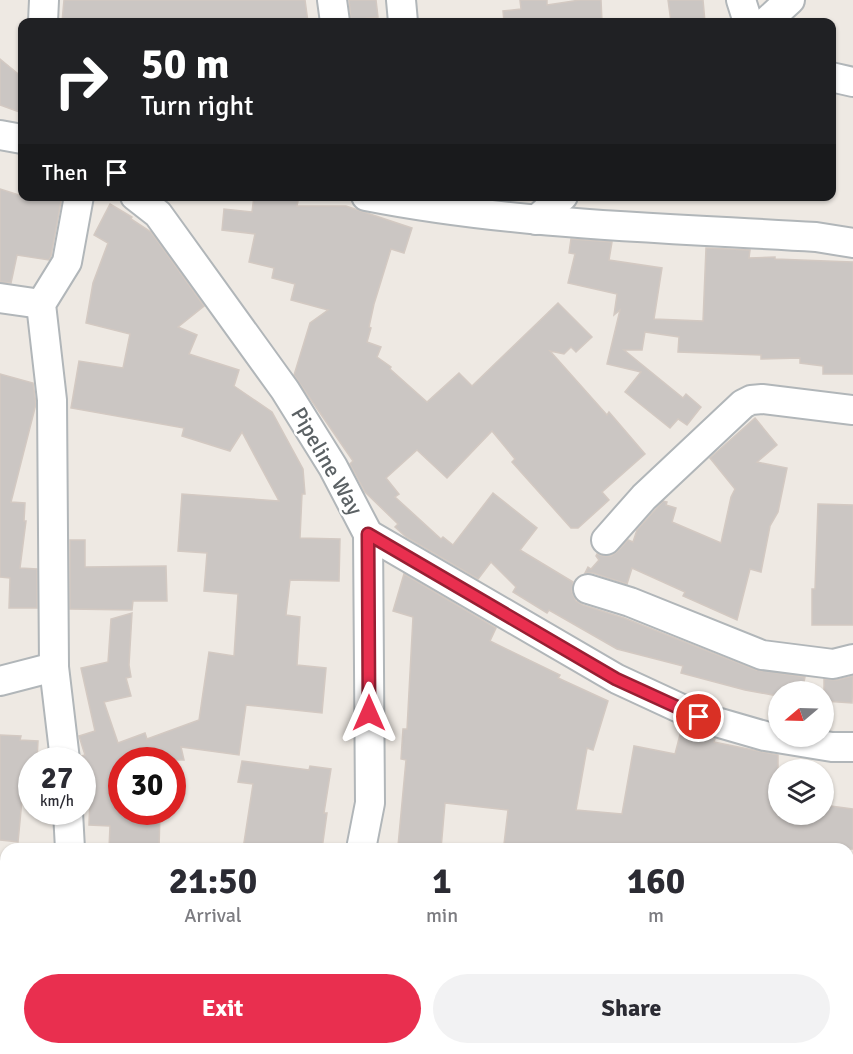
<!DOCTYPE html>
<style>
:root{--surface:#fff;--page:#f2f2f3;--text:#2b2b33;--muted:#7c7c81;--accent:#e92f4f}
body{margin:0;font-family:Signika,sans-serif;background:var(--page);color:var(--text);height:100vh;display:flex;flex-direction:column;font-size:22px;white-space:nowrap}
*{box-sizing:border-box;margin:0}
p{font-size:20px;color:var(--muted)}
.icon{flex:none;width:33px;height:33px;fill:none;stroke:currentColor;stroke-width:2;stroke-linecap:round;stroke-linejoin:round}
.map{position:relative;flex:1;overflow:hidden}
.side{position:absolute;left:0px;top:843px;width:854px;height:212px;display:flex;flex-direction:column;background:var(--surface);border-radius:18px 18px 0 0;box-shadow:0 2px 4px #0004}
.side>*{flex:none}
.top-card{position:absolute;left:18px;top:18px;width:818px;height:183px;border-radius:12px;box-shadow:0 2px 4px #0004;background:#202124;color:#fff;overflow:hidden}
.needle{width:39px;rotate:251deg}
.tools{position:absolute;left:768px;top:681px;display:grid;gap:12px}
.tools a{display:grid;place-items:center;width:66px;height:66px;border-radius:50%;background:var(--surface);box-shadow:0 2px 4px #0004;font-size:30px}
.speed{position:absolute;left:18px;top:747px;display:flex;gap:12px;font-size:30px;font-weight:700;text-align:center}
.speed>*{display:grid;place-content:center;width:78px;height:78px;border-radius:50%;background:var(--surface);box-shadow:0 2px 4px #0004;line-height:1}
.speed small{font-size:15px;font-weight:400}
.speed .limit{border:9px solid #d22;background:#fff;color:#111}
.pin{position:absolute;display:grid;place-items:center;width:51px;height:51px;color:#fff;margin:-26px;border:3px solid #fff;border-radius:50%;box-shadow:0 2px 6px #0007}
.me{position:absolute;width:66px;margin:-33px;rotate:0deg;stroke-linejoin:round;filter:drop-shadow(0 0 4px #0008)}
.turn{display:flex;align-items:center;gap:21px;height:126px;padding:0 24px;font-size:27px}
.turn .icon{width:78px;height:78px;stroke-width:2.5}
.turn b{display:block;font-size:42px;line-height:51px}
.then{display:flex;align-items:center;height:57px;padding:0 24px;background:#0003;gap:12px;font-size:22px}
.eta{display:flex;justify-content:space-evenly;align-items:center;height:102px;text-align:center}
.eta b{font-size:36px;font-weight:700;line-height:42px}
.action{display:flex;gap:12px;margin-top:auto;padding:12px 24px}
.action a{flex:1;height:69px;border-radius:36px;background:var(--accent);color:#fff;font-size:24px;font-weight:700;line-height:69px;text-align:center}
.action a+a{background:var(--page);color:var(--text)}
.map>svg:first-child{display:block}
</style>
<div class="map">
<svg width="853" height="1054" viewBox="0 0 853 1054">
<rect width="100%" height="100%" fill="#eee9e3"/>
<g fill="#cbc6c3" stroke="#d3c9c2" stroke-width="1.5">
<polygon points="64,0 305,0 308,22 62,22"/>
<polygon points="349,0 376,0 378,17 351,20"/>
<polygon points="520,0 547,0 547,5 580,0 601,0 602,22 504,22 503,11 521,9"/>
<polygon points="668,0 703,0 705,22 671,22"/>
<polygon points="0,59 22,77 22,113 0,105"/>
<polygon points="0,189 22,196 62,196 51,256 49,260 17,255 11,283 0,282"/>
<polygon points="254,196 299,196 297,206 346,206 412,228 404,253 391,249 374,304 369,327 371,328 367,342 381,347 377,357 391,367 390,369 427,402 459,373 472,386 558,303 592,337 576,352 571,347 564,354 550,351 607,415 609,412 645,454 602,492 609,500 578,528 571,528 512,462 515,459 492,431 447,478 417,450 386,478 399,494 395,497 441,539 443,537 453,545 493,493 537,528 520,550 573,582 572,592 576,601 583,605 624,618 756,670 805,677 802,692 778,692 778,696 745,690 681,673 683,666 617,649 549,610 547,613 513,592 516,587 491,562 478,579 406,537 395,527 398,524 365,492 350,464 353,461 294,375 310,323 328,310 291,300 295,284 272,278 274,268 249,262 255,234 222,230 224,209 252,212"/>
<polygon points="110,204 132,217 131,219 151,232 204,306 178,327 197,335 189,354 239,370 234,386 272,412 303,469 305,494 302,494 300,538 340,539 339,581 290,580 286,615 300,617 297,665 326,668 322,713 246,705 239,755 181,747 184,760 122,760 122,812 160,812 159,849 109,849 110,826 89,825 90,793 82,794 82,774 91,773 86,760 81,760 81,756 85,755 79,736 95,731 81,668 108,662 111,619 132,613 129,665 131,677 126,678 131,696 104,702 118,743 145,733 147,739 199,720 209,652 234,656 238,594 204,591 207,553 178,551 182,494 279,501 242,432 230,451 182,436 184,428 71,408 79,361 123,368 130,334 86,323 93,283 108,243 94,235"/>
<polygon points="571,239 612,242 609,260 662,268 654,319 703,321 706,248 750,250 749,258 775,257 775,259 853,262 853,374 823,374 823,366 800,363 800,358 761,359 761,355 678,352 679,337 645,332 642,350 624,350 683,398 686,394 701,407 687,425 678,419 670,428 625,392 641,372 607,364 620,310 614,315 617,294 568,283 575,254 569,253"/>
<polygon points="0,374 33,383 36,404 11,502 25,503 24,521 26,521 20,568 37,569 37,608 9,608 10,578 0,577"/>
<polygon points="755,418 777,445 757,462 787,468 778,512 770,526 761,572 750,569 737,620 683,596 685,592 632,568 627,584 593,573 585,573 588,567 591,569 599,560 596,556 597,554 603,556 611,556 618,551 628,540 633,542 637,530 663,501 667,502 666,505 676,508 672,522 721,543 731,497 735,489 710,458"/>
<polygon points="818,504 853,505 853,625 812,625 812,589 815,589"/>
<polygon points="70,540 85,540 85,567 166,566 167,601 133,601 132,610 70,609"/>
<polygon points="404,574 496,628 490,641 560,675 558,678 608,701 593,750 587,748 576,810 622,814 634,746 675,754 682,727 715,739 714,742 778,755 778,814 824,814 824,805 853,809 853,849 536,849 504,844 508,810 445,803 441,849 398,846 406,760 401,759 403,729 407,729 413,617 393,611"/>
<polygon points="853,676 852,703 824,701 824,679 837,680"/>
<polygon points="0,735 21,736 20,740 38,741 37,760 32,760 32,780 24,779 18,842 0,840"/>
<polygon points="242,761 309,770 310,766 331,769 324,813 327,813 322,849 243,849 253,784 238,782"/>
</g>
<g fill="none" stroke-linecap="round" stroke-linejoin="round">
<g stroke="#b1b6b9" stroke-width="32">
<g id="minor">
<polyline points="332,0 335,22"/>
<polyline points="401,0 403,22"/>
<polyline points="741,0 748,22"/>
<polyline points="43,22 44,0"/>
<polyline points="766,22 790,0"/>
<polyline points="831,77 853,82"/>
<polyline points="0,135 22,139"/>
<polyline points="135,196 158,214 285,390 333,467 368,534 370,803 361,849"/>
<path d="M366 196C514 225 666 228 816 237L853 243"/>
<polyline points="536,220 563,196"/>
<polyline points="0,298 41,304"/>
<polyline points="368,534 617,679 699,717 765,736 832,747 853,747"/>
<polyline points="606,540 644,497 743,404 751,400 762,399 853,410"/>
<polyline points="588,589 630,602 762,655 833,664 853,659"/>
<polyline points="0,681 54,667"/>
<polyline points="65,760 54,667 52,400 41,304 67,262 79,196"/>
<polyline points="68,812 70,849"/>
<polyline points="848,911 853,911"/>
<polyline points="0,1008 6,1009"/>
<polyline points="330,1048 331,1054"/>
<polyline points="484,1048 505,1054"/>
<polyline points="610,1048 624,1052 659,1048"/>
<polyline points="520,1054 543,1048"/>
</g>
</g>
<use href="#minor" stroke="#fff" stroke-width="28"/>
</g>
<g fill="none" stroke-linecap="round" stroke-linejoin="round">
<g stroke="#971f33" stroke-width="15">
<polyline id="route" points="369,713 368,534 616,679 699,717"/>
</g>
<use href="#route" stroke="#e92f4f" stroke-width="10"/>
</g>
<g text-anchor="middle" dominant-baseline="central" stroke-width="5" stroke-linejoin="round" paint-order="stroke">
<g font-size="22" fill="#5b6164" stroke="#fff">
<text transform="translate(327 461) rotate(60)">Pipeline Way</text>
</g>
</g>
</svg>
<div class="tools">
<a><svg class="needle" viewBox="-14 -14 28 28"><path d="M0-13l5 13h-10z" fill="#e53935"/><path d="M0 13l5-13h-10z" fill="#7c7c81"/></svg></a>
<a><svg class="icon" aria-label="layers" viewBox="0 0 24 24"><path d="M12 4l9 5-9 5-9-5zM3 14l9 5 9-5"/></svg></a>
</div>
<div class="speed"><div>27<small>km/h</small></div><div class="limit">30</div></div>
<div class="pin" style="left:699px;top:717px;background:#d93025"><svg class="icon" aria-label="arrive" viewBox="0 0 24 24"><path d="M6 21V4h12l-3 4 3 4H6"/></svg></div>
<svg class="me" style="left:369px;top:713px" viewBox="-20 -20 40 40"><path d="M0-17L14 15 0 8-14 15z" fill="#e92f4f" stroke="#fff" stroke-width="4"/></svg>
<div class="top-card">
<div class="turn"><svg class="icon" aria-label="right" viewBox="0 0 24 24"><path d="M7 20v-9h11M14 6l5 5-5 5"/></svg><div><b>50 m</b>Turn right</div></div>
<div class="then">Then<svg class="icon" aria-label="arrive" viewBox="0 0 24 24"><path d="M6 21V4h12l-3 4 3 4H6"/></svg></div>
</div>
<section class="side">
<div class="eta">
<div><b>21:50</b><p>Arrival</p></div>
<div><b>1</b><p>min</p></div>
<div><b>160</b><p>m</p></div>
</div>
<div class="action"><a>Exit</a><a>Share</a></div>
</section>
</div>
